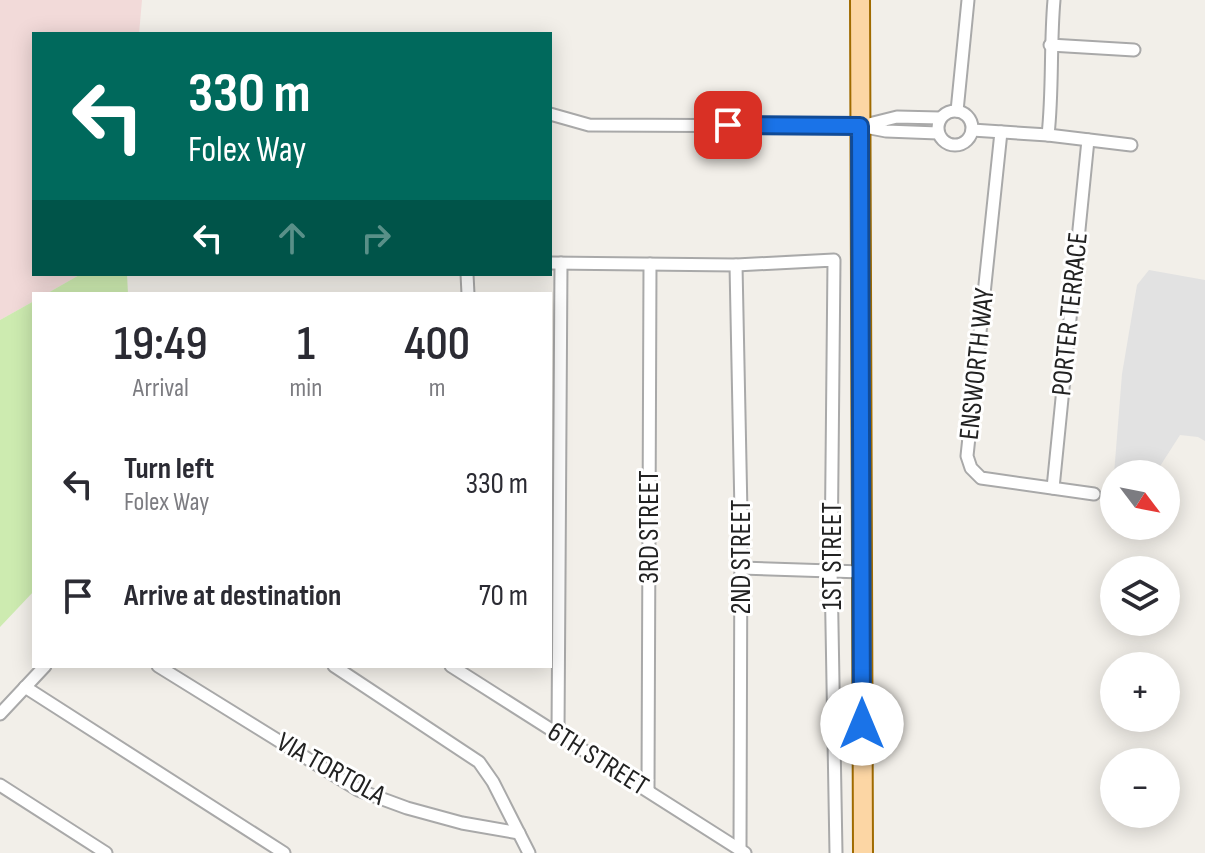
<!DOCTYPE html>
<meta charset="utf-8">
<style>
:root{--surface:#fff;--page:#f7f7f7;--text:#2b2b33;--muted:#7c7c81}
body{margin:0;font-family:"Sofia Sans Condensed",sans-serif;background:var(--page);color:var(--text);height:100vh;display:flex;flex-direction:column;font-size:30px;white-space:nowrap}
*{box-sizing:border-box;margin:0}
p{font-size:26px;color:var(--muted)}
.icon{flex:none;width:44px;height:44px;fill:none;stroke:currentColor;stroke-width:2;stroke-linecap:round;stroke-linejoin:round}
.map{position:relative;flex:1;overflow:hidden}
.side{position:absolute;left:32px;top:292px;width:520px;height:376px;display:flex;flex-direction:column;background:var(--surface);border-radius:0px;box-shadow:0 4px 20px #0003}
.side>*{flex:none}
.banner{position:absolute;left:32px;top:32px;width:520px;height:244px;border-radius:0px;box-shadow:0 4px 20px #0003;background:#00695c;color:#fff;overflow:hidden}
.needle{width:52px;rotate:122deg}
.controls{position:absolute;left:1100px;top:460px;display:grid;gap:16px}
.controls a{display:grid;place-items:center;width:80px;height:80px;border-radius:50%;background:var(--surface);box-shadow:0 4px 20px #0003;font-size:40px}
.pin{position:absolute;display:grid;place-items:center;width:68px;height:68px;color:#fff;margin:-34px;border-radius:16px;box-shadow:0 4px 12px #0006}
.me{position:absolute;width:88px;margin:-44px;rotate:0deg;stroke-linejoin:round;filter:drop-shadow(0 0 6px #0008)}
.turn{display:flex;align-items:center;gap:28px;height:168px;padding:0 24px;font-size:36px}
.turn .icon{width:104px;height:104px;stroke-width:2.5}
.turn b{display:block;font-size:56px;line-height:68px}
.lanes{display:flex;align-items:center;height:76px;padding:0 24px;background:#0003;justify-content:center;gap:40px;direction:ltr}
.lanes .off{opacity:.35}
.eta{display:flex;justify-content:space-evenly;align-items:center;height:136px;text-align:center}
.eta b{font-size:48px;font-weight:600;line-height:56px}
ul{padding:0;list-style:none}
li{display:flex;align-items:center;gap:24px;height:112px;padding:0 24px}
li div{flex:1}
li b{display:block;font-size:30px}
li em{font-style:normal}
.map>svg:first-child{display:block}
</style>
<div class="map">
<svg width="1205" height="853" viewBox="0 0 1205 853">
<rect width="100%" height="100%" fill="#f2efe9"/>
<polygon fill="#f2dad9" points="0,0 142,0 139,34 34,34 34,274 81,274 46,294 34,294 34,301 0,320"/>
<g fill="#cdebb0">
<polygon points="81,274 127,274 128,294 46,294"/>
<polygon points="34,301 34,591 0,627 0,320"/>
</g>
<polygon fill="#e2e2e2" points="1149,270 1205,280 1205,441 1198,437 1180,435 1155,474 1114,474 1122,374 1137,285"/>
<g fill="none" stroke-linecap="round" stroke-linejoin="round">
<g stroke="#a9a9a9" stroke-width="15">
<g id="minor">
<polyline points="1050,45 1134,50"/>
<circle cx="955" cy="128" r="17"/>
<polyline points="957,111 968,0"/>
<polyline points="550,114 589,125 860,126 886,131 938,133"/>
<polyline points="865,125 897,117 940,118"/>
<polyline points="972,130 1048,135 1131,145"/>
<polyline points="1001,132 967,456 971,468 981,478 1094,494"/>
<path d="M1048 135C1053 90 1050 45 1054 0"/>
<polyline points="550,263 736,265 834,260 831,569 836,853"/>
<polyline points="736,265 741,513 740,849"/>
<polyline points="467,274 468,294"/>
<polyline points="1053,488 1088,140"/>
<polyline points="741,568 862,572"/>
<polyline points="158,666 358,790 407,808 462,823 519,833"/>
<polyline points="334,666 479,762 493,782 529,853"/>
<polyline points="451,666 745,853"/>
<polyline points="25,687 284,853"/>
<polyline points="0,714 45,666"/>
<polyline points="558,734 561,263"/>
<polyline points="0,785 106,853"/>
<polyline points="648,790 650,264"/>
</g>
</g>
<g stroke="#a06b00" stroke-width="22">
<polyline id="primary" points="860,0 863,853"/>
</g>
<use href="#minor" stroke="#fff" stroke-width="11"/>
<use href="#primary" stroke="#fcd6a4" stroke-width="18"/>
</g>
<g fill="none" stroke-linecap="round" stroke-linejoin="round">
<g stroke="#114b97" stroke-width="20">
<polyline id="route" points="728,125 860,126 862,724"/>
</g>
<use href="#route" stroke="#1a73e8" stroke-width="14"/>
</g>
<g text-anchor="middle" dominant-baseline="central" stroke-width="6" stroke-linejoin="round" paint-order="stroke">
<g font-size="28" fill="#222" stroke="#fff">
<text transform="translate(1070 314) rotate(-84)">PORTER TERRACE</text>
<text transform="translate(977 364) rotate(-84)">ENSWORTH WAY</text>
<text transform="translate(649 527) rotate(-90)">3RD STREET</text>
<text transform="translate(832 556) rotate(-90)">1ST STREET</text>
<text transform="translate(741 557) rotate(-90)">2ND STREET</text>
<text transform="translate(598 759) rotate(32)">6TH STREET</text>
<text transform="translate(331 769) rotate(29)">VIA TORTOLA</text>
</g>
</g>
</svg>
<div class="controls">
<a><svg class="needle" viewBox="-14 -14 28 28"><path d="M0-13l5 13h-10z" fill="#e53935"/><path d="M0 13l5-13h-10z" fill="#7c7c81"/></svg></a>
<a><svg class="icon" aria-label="layers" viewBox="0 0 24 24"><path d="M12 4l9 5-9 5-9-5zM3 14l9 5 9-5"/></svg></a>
<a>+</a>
<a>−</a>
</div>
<div class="pin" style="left:728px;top:125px;background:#d93025"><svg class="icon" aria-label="arrive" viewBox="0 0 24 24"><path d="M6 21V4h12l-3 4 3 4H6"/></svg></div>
<svg class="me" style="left:862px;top:724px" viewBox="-20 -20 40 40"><circle r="19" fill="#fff"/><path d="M0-13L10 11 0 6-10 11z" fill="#1a73e8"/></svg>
<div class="banner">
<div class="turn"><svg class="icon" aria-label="left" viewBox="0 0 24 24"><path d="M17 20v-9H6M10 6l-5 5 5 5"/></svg><div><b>330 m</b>Folex Way</div></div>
<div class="lanes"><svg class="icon" aria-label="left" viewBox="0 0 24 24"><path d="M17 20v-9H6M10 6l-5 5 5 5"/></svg><svg class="icon off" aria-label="ahead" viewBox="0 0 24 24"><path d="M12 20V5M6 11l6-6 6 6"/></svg><svg class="icon off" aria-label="right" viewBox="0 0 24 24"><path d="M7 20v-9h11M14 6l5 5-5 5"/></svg></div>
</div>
<section class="side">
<div class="eta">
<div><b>19:49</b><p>Arrival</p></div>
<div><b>1</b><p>min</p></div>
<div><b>400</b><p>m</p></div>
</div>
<ul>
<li><svg class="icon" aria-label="left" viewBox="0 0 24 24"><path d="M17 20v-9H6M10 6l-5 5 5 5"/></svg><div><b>Turn left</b><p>Folex Way</p></div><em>330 m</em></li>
<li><svg class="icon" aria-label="arrive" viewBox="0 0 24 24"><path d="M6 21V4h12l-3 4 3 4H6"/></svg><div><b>Arrive at destination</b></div><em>70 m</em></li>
</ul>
</section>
</div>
